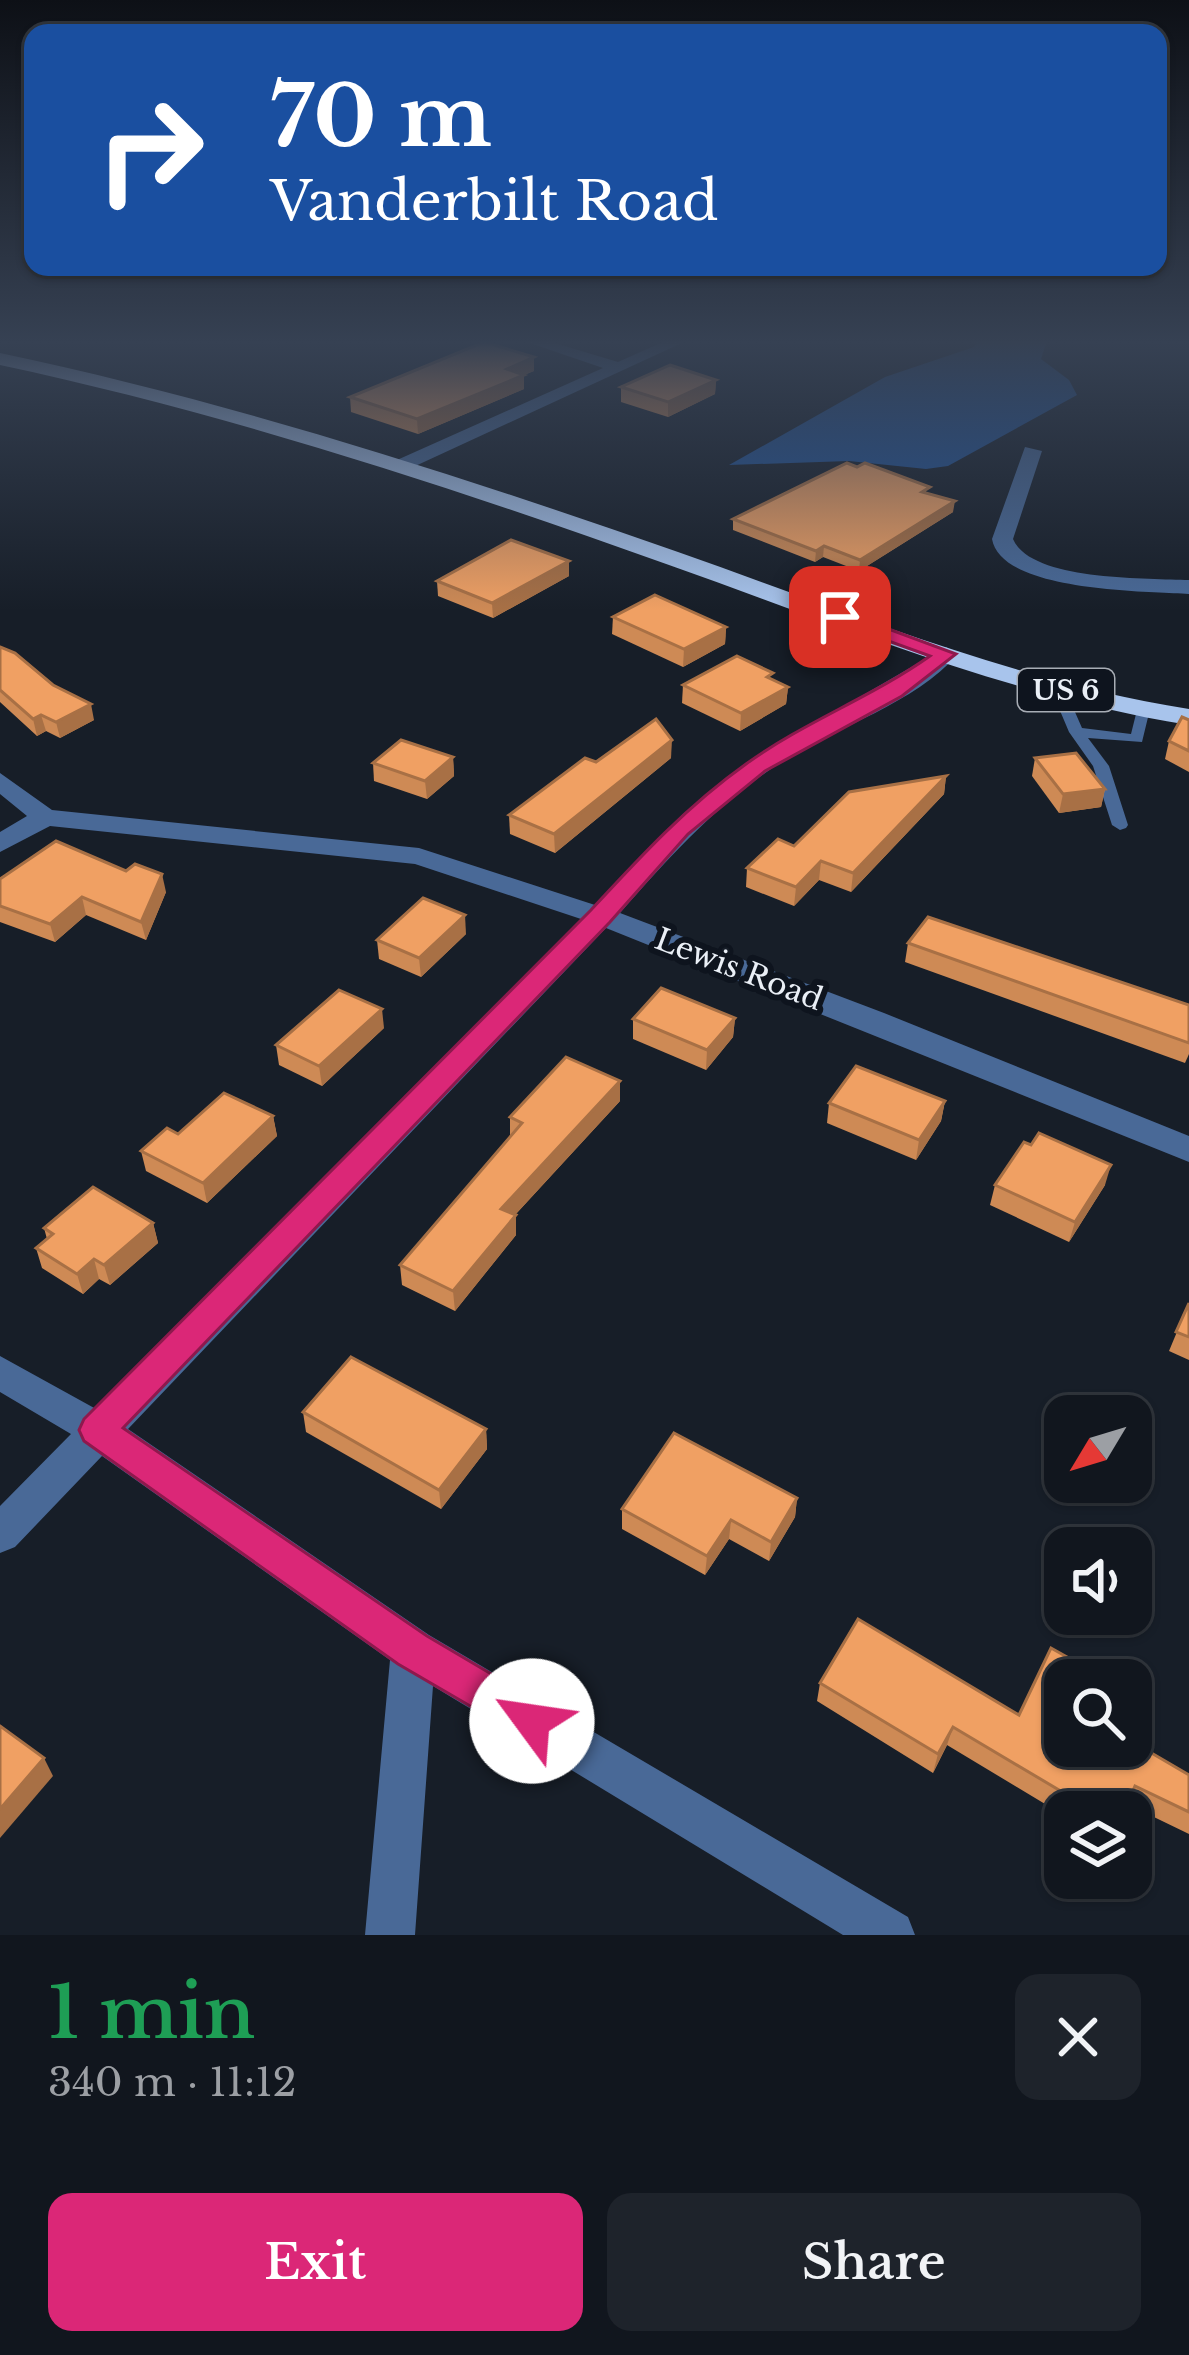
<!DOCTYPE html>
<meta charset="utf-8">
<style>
:root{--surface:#11161e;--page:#1e232b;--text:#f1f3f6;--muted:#9c9fa4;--line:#30353c;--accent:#db2777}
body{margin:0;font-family:"Libre Baskerville",serif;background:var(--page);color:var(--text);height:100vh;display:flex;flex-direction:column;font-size:45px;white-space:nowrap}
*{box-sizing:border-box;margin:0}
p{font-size:39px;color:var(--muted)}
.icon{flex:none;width:66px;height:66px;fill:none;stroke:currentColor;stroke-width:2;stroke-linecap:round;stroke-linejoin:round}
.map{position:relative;height:1935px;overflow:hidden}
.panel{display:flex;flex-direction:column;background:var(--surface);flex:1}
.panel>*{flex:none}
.banner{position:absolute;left:24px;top:24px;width:1143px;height:252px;border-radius:24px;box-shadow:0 3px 9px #0004,0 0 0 3px var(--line);background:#1a4fa0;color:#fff;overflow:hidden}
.needle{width:78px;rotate:232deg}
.tools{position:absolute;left:1044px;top:1395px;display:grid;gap:24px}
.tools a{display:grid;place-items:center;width:108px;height:108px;border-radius:24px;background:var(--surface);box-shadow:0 3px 9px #0004,0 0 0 3px var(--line);font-size:60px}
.pin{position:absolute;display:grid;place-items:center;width:102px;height:102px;color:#fff;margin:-51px;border-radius:24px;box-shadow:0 6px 18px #0006}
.me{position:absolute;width:132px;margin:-66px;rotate:301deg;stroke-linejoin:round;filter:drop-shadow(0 0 9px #0008)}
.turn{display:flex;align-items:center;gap:42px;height:252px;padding:0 48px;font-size:54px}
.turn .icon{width:156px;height:156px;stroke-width:2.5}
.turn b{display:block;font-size:84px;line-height:102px}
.round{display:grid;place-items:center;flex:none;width:126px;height:126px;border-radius:24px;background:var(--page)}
.summary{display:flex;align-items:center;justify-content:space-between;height:204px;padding:0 48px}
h1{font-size:72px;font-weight:600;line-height:90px;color:#1e9e55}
.primary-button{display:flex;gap:24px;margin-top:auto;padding:24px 48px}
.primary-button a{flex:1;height:138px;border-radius:24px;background:var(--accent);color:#fff;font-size:48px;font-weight:600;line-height:138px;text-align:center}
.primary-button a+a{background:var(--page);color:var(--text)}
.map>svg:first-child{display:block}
</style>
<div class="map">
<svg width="1189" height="1935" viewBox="0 0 1189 1935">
<rect width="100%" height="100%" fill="#171e28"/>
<polygon fill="#225397" points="978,341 1047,341 1041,359 1069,380 1077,395 948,466 926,469 849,461 729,465 885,377 974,347"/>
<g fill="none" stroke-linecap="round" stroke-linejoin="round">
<polygon fill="#496997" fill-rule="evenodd" points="1057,683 1064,687 1082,728 1131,734 1138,706 1148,706 1150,709 1142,742 1088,738 1109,766 1128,825 1126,828 1120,830 1112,825 1093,766 1069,732 1050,687"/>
<g fill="#496997" fill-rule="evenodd">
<polygon points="524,341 548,341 618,362 665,341 686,341 411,468 397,468 397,460 603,368"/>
<path d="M1025 447 1042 451 1013 539C1031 581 1147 578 1189 580V594C1146 591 1001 592 992 539Z"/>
<path d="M946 647 958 654C914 704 838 726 783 761 720 801 669 857 620 913L884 1013 1189 1136V1162L606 928 128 1429 429 1635 908 1917 915 1935H843L433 1686 415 1935H365L390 1660 102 1456 15 1547 0 1553V1506L71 1434 0 1392V1356L96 1409 581 919 415 864 50 826 0 852V832L27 816 0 794V773L52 810 419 848 595 905 683 814 746 763Z"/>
</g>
<path fill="#a8c4ec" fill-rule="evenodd" d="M0 353C232 402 455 474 678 552 846 611 1012 681 1189 709V725C1009 696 841 626 669 565 449 486 229 414 0 365Z"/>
</g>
<g fill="#ce8a55">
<polygon points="534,357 534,371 524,375 524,389 418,434 351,412 350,397"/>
<polygon points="716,380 715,394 668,417 621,402 621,387"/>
<polygon points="929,494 953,512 859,571 823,557 815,562 733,530 733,519"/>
<polygon points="569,561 569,576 493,618 438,596 437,581"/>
<polygon points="613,617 726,627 725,644 683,667 612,634"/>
<polygon points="0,647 94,720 60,738 46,731 37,736 0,702"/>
<polygon points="773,680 788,687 786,704 740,731 682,703 683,685"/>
<polygon points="1189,720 1189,772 1165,759 1169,741"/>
<polygon points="453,757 454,776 427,799 374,781 373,763"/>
<polygon points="671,758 555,853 510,834 509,815 596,762"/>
<polygon points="1035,758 1105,789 1101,807 1059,813 1032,776"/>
<polygon points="946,776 944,794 851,892 819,880 794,906 746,887 747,868"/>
<polygon points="0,879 166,892 146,940 86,915 55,942 0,922"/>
<polygon points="466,934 421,977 379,959 377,940"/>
<polygon points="908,943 1189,1005 1189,1054 1185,1063 905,962"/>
<polygon points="735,1018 733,1037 706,1070 633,1039 633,1019"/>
<polygon points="384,1028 322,1086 279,1065 276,1045"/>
<polygon points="620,1101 515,1215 516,1235 455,1311 402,1285 400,1265 510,1136 510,1117"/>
<polygon points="945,1101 941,1121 916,1160 827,1123 829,1103"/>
<polygon points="273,1116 277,1136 207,1203 146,1171 141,1151"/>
<polygon points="995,1185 1105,1185 1069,1242 990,1205"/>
<polygon points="153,1223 158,1243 110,1285 99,1279 83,1294 42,1268 36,1248 47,1239 44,1228"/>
<polygon points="1189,1303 1189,1360 1169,1351"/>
<polygon points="303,1412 486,1429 487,1449 441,1509 306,1432"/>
<polygon points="797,1498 795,1517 769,1561 729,1539 705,1575 622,1529 622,1509"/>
<polygon points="820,1683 1019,1715 1065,1746 1189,1775 1189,1834 1127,1804 1124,1812 1065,1812 1065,1816 947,1745 933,1773 817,1701"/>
</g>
<g fill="#a87045">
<polygon points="534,357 534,371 524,375 524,389 418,434 417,419 507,369"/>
<polygon points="716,380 715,394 668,417 668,402"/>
<polygon points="955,501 953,512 859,571 860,560"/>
<polygon points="824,546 823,557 815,562 816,551"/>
<polygon points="569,561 569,576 493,618 492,603"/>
<polygon points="726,627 725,644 683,667 684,649"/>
<polygon points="788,687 786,704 740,731 741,713"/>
<polygon points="91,704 94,720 60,738 56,722"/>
<polygon points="41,715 46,731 37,736 33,719"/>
<polygon points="672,740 671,758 555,853 554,834"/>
<polygon points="453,757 454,776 427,799 425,781"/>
<polygon points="946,776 944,794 851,892 853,873"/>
<polygon points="1105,789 1101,807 1059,813 1063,794"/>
<polygon points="821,861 819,880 794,906 796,887"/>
<polygon points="162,874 166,892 146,940 141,922"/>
<polygon points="82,897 86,915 55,942 50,924"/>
<polygon points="465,915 466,934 421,977 419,958"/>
<polygon points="382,1009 384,1028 322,1086 319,1066"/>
<polygon points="735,1018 733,1037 706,1070 707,1050"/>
<polygon points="620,1081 620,1101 502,1229 501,1209"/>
<polygon points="945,1101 941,1121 916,1160 919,1140"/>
<polygon points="273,1116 277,1136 207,1203 203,1183"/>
<polygon points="1111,1165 1105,1185 1069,1242 1075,1222"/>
<polygon points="516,1215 516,1235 455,1311 453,1291"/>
<polygon points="153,1223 158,1243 110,1285 104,1265"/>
<polygon points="94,1259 99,1279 83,1294 77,1274"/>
<polygon points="486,1429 487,1449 441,1509 439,1490"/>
<polygon points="797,1498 795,1517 769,1561 771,1542"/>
<polygon points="731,1520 729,1539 705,1575 707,1556"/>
<polygon points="953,1727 947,1745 933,1773 938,1754"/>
<polygon points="44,1758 53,1776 0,1838 0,1809"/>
</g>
<g fill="#f0a063" stroke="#a87045" stroke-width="3">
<polygon points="484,342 534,357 507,369 524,375 417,419 350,397"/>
<polygon points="670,365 716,380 668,402 621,387"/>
<polygon points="847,463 857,467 865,463 930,487 922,492 955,501 860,560 824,546 816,551 733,519"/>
<polygon points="511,540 569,561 492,603 437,581"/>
<polygon points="655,595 726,627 684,649 613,617"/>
<polygon points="0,647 15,653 53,685 91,704 56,722 41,715 33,719 0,690"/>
<polygon points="737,656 773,673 767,677 788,687 741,713 683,685"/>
<polygon points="1182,717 1189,720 1189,751 1169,741"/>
<polygon points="656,719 672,740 554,834 509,815 585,758 596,762"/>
<polygon points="401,740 453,757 425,781 373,763"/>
<polygon points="1076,753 1105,789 1063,794 1035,758"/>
<polygon points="946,776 853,873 821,861 796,887 747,868 778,839 794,846 849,792"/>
<polygon points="56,841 126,871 135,864 162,874 141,922 82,897 50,924 0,906 0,879"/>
<polygon points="423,898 465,915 419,958 377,940"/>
<polygon points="928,917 1189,1005 1189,1043 908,943"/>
<polygon points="661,988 735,1018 707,1050 633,1019"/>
<polygon points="339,990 382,1009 319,1066 276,1045"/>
<polygon points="566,1057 620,1081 501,1209 516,1215 453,1291 400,1265 522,1123 510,1117"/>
<polygon points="856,1066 945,1101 919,1140 829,1103"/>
<polygon points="224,1093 273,1116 203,1183 141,1151 167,1128 178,1134"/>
<polygon points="1039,1133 1111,1165 1075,1222 995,1185 1024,1142 1031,1145"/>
<polygon points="93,1187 153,1223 104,1265 94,1259 77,1274 36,1248 53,1234 44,1228"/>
<polygon points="1189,1303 1189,1337 1176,1332"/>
<polygon points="351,1357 486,1429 439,1490 303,1412"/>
<polygon points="674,1433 797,1498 771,1542 731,1520 707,1556 622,1509"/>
<polygon points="858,1619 1019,1715 1051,1648 1099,1675 1097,1680 1065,1680 1065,1746 1131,1746 1131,1741 1189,1775 1189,1812 1135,1786 1124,1812 1096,1812 953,1727 938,1754 820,1683"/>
<polygon points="0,1726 44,1758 0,1809"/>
</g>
<linearGradient id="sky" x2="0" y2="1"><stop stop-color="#0d1016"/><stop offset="0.56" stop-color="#364153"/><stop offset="1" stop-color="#364153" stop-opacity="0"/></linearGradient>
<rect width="1189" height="611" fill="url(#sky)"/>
<path fill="#db2777" stroke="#8e194d" stroke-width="3" d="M840 611 956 654 902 696 765 771 688 834 610 922 123 1428 427 1636 547 1707 553 1721 547 1736 532 1742 398 1664 84 1441 79 1430 84 1419 591 910C640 857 687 806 746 764 804 722 872 697 930 656L833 621 830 617Z"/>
<g text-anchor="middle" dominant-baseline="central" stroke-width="12" stroke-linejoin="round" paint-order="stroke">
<rect fill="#0e141e" stroke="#a8adb5" stroke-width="3" x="1018" y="669" width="96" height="42" rx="9"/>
<g font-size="27" font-weight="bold" fill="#eaeff6">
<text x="1066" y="690">US 6</text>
</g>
<g font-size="30" fill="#eaeff6" stroke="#0e141e">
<text transform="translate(739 969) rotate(21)">Lewis Road</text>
</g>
</g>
</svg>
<div class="tools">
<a><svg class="needle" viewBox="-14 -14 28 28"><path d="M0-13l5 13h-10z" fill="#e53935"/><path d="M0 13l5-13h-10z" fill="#9c9fa4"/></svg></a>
<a><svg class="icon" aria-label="sound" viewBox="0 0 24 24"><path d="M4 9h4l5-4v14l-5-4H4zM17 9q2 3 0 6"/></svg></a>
<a><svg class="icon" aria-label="search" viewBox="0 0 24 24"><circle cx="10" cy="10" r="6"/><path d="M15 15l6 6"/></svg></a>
<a><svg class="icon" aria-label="layers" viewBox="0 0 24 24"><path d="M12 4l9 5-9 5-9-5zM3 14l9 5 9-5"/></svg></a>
</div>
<div class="pin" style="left:840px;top:617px;background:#d93025"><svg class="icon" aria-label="arrive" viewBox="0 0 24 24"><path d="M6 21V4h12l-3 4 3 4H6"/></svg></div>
<svg class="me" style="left:532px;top:1721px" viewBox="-20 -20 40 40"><circle r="19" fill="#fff"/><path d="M0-13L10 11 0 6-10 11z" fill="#db2777"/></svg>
<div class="banner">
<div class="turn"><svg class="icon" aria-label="right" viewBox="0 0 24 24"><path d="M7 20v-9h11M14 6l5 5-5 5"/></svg><div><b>70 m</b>Vanderbilt Road</div></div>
</div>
</div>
<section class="panel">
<div class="summary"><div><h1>1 min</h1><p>340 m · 11:12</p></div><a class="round"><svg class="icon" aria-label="close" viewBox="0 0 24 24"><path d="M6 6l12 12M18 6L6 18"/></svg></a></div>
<div class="primary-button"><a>Exit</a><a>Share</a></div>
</section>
